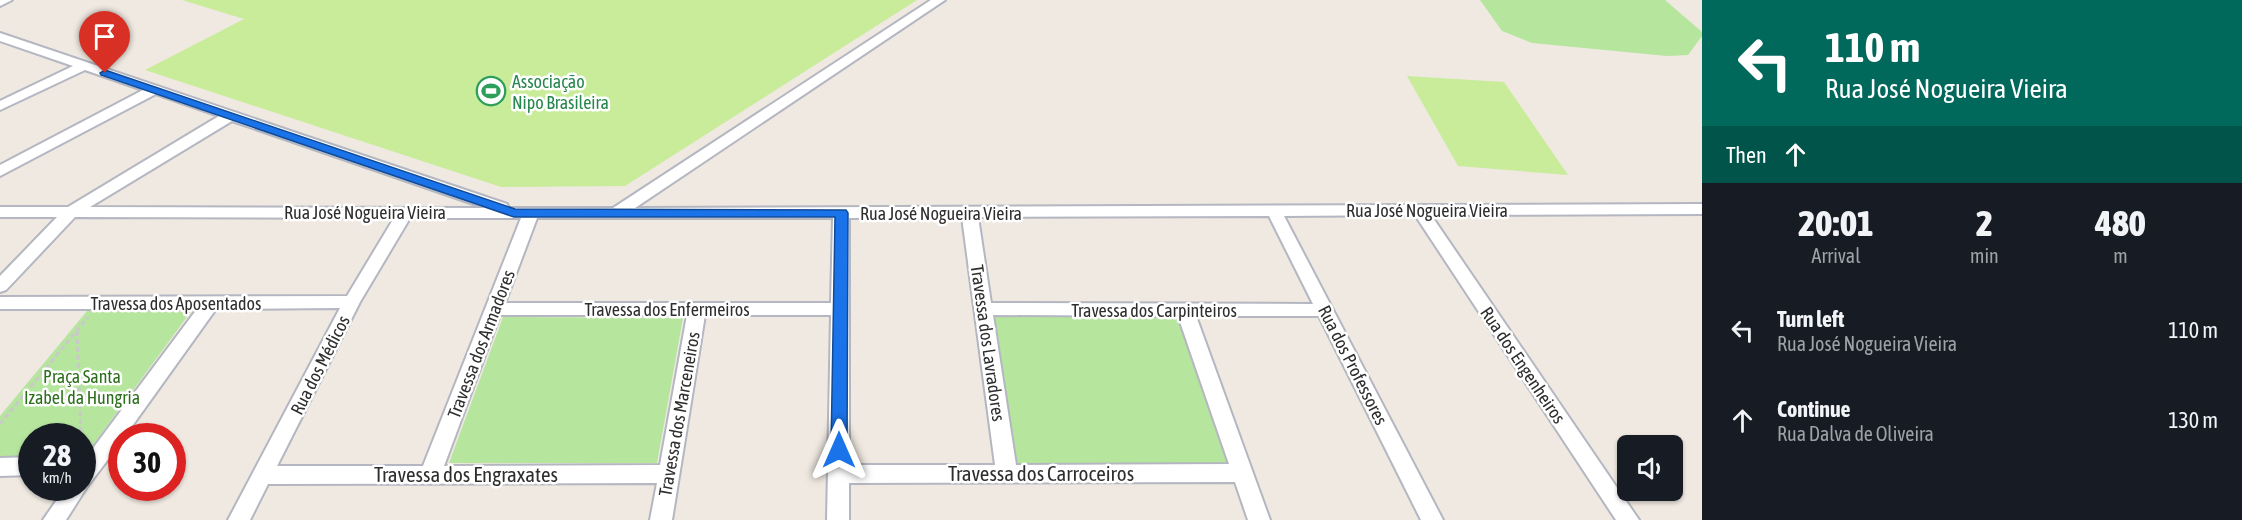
<!DOCTYPE html>
<meta charset="utf-8">
<style>
:root{--surface:#171b24;--page:#242831;--text:#f1f3f6;--muted:#9ea1a6}
body{margin:0;font-family:"Asap Condensed",sans-serif;background:var(--page);color:var(--text);height:100vh;display:flex;flex-direction:column;font-size:22px;white-space:nowrap}
*{box-sizing:border-box;margin:0}
p{font-size:20px;color:var(--muted)}
.icon{flex:none;width:33px;height:33px;fill:none;stroke:currentColor;stroke-width:2;stroke-linecap:round;stroke-linejoin:round}
.map{position:relative;flex:1;overflow:hidden}
.details{display:flex;flex-direction:column;background:var(--surface);width:540px}
.details>*{flex:none}
.banner{background:#00695c;color:#fff;overflow:hidden}
.tools{position:absolute;left:1617px;top:435px;display:grid;gap:12px}
.tools a{display:grid;place-items:center;width:66px;height:66px;border-radius:9px;background:var(--surface);box-shadow:0 2px 4px #0004;font-size:30px}
.speed{position:absolute;left:18px;top:423px;display:flex;gap:12px;font-size:30px;font-weight:700;text-align:center}
.speed>*{display:grid;place-content:center;width:78px;height:78px;border-radius:50%;background:var(--surface);box-shadow:0 2px 4px #0004;line-height:1}
.speed small{font-size:15px;font-weight:400}
.speed .limit{border:9px solid #d22;background:#fff;color:#111}
.pin{position:absolute;display:grid;place-items:center;width:51px;height:51px;color:#fff;margin:-62px -26px;border-radius:50% 50% 50% 0;rotate:-45deg;box-shadow:0 0 6px #0007}
.pin .icon{rotate:45deg}
.me{position:absolute;width:66px;margin:-33px;rotate:0deg;stroke-linejoin:round;filter:drop-shadow(0 0 4px #0008)}
.turn{display:flex;align-items:center;gap:21px;height:126px;padding:0 24px;font-size:27px}
.turn .icon{width:78px;height:78px;stroke-width:2.5}
.turn b{display:block;font-size:42px;line-height:51px}
.then{display:flex;align-items:center;height:57px;padding:0 24px;background:#0003;gap:12px;font-size:22px}
.eta{display:flex;justify-content:space-evenly;align-items:center;height:102px;text-align:center}
.eta b{font-size:36px;font-weight:800;line-height:42px}
ul{padding:0;list-style:none}
li{display:flex;align-items:center;gap:18px;height:90px;padding:0 24px}
li div{flex:1}
li b{display:block;font-size:22px}
li em{font-style:normal}
main{display:flex;flex:1;min-height:0}
.map>svg:first-child{display:block}
</style>
<main>
<div class="map">
<svg width="1702" height="520" viewBox="0 0 1702 520">
<rect width="100%" height="100%" fill="#efe9e1"/>
<g fill="#b6e59e">
<polygon points="1480,0 1665,0 1702,32 1702,36 1688,55 1667,56 1532,43 1502,31"/>
<polygon points="192,310 84,457 83,457 82,436 32,436 31,457 0,457 0,416 87,311"/>
<polygon points="503,317 683,318 657,463 449,463"/>
<polygon points="995,317 1177,317 1227,463 1017,464"/>
</g>
<g fill="#c9ec9a">
<polygon points="182,0 917,0 625,186 501,187 145,70 244,19"/>
<polygon points="1407,76 1504,82 1568,175 1458,166"/>
</g>
<g fill="none" stroke-linecap="round" stroke-linejoin="round">
<g stroke="#b4b7c1" stroke-width="4">
<g id="minor">
<polygon points="0,0 12,0 0,6"/>
<path d="M931 0H945L635 208 1702 204V214L1431 215 1639 520H1616L1415 215 1284 216 1443 520H1421L1319 316H1196L1270 520H1248L1235 482 849 483V520H827L831 315H705L672 520H650L657 483 268 484 250 520H228L340 308 216 309 125 436H122V441L87 487 66 520H43L65 488H82V463L197 309H0V297L347 296 394 218 75 217 6 290 0 292V276L57 217H0V207H68L219 116 156 94 0 176V165L143 90 85 70 0 110V101L73 66 0 41V33L507 204 509 208H613ZM232 121 485 208 90 207ZM1269 216 1313 304 991 303 978 217ZM962 217 995 465H849V218ZM410 218H521L423 466H277L360 302ZM537 218H833L831 303H505ZM500 315H687L660 465 444 466ZM993 315 1178 316 1229 464 1016 465Z"/>
<polygon points="32,457 32,475 0,476 0,458"/>
</g>
</g>
<g stroke="#c9c9c9" stroke-width="3" stroke-dasharray="5 3" stroke-linecap="butt">
<polyline points="77,331 81,436"/>
<polyline points="0,424 88,317"/>
</g>
<use href="#minor" fill="#fff" fill-rule="evenodd"/>
</g>
<polygon fill="#1a73e8" stroke="#114b97" stroke-width="1.5" points="105,70 515,209 846,210 848,213 847,450 845,455 839,457 833,455 831,450 835,217 514,217 101,75 100,73"/>
<defs>
<g id="stadium-ring" transform="scale(1.5)"><circle r="9.5" fill="#fff" stroke="#2e9e5b" stroke-width="1.5"/><path d="M0-5a6.5 5 0 1 0 0 10a6.5 5 0 1 0 0-10ZM-3.5-1.8h7v3.6h-7Z" fill="#2e9e5b"/></g>
</defs>
<g fill-rule="evenodd">
<use href="#stadium-ring" x="491" y="91"/>
</g>
<g text-anchor="middle" dominant-baseline="central" stroke-width="5" stroke-linejoin="round" paint-order="stroke">
<g font-size="18" fill="#27864d" stroke="#fff" text-anchor="start">
<text x="512" y="81">Associação<tspan x="512" dy="21">Nipo Brasileira</tspan></text>
</g>
<g font-size="18" fill="#2e2e2e" stroke="#fff">
<text x="1427" y="210">Rua José Nogueira Vieira</text>
<text x="365" y="212">Rua José Nogueira Vieira</text>
<text x="941" y="213">Rua José Nogueira Vieira</text>
<text x="176" y="303">Travessa dos Aposentados</text>
<text x="667" y="309">Travessa dos Enfermeiros</text>
<text x="1154" y="310">Travessa dos Carpinteiros</text>
<text transform="translate(988 343) rotate(82)">Travessa dos Lavradores</text>
<text transform="translate(481 344) rotate(-69)">Travessa dos Armadores</text>
<text transform="translate(320 365) rotate(-63)">Rua dos Médicos</text>
<text transform="translate(1353 365) rotate(63)">Rua dos Professores</text>
<text transform="translate(1523 365) rotate(56)">Rua dos Engenheiros</text>
<text transform="translate(679 414) rotate(-80)">Travessa dos Marceneiros</text>
</g>
<g font-size="18" fill="#2c6e1b" stroke="#fff">
<text x="82" y="376">Praça Santa<tspan x="82" dy="21">Izabel da Hungria</tspan></text>
</g>
<g font-size="21" fill="#2e2e2e" stroke="#fff">
<text x="1041" y="473">Travessa dos Carroceiros</text>
<text x="466" y="474">Travessa dos Engraxates</text>
</g>
</g>
</svg>
<div class="tools">
<a><svg class="icon" aria-label="sound" viewBox="0 0 24 24"><path d="M4 9h4l5-4v14l-5-4H4zM17 9q2 3 0 6"/></svg></a>
</div>
<div class="speed"><div>28<small>km/h</small></div><div class="limit">30</div></div>
<div class="pin" style="left:105px;top:73px;background:#d93025"><svg class="icon" aria-label="arrive" viewBox="0 0 24 24"><path d="M6 21V4h12l-3 4 3 4H6"/></svg></div>
<svg class="me" style="left:839px;top:450px" viewBox="-20 -20 40 40"><path d="M0-17L14 15 0 8-14 15z" fill="#1a73e8" stroke="#fff" stroke-width="4"/></svg>
</div>
<section class="details">
<div class="banner">
<div class="turn"><svg class="icon" aria-label="left" viewBox="0 0 24 24"><path d="M17 20v-9H6M10 6l-5 5 5 5"/></svg><div><b>110 m</b>Rua José Nogueira Vieira</div></div>
<div class="then">Then<svg class="icon" aria-label="ahead" viewBox="0 0 24 24"><path d="M12 20V5M6 11l6-6 6 6"/></svg></div>
</div>
<div class="eta">
<div><b>20:01</b><p>Arrival</p></div>
<div><b>2</b><p>min</p></div>
<div><b>480</b><p>m</p></div>
</div>
<ul>
<li><svg class="icon" aria-label="left" viewBox="0 0 24 24"><path d="M17 20v-9H6M10 6l-5 5 5 5"/></svg><div><b>Turn left</b><p>Rua José Nogueira Vieira</p></div><em>110 m</em></li>
<li><svg class="icon" aria-label="ahead" viewBox="0 0 24 24"><path d="M12 20V5M6 11l6-6 6 6"/></svg><div><b>Continue</b><p>Rua Dalva de Oliveira</p></div><em>130 m</em></li>
</ul>
</section>
</main>
